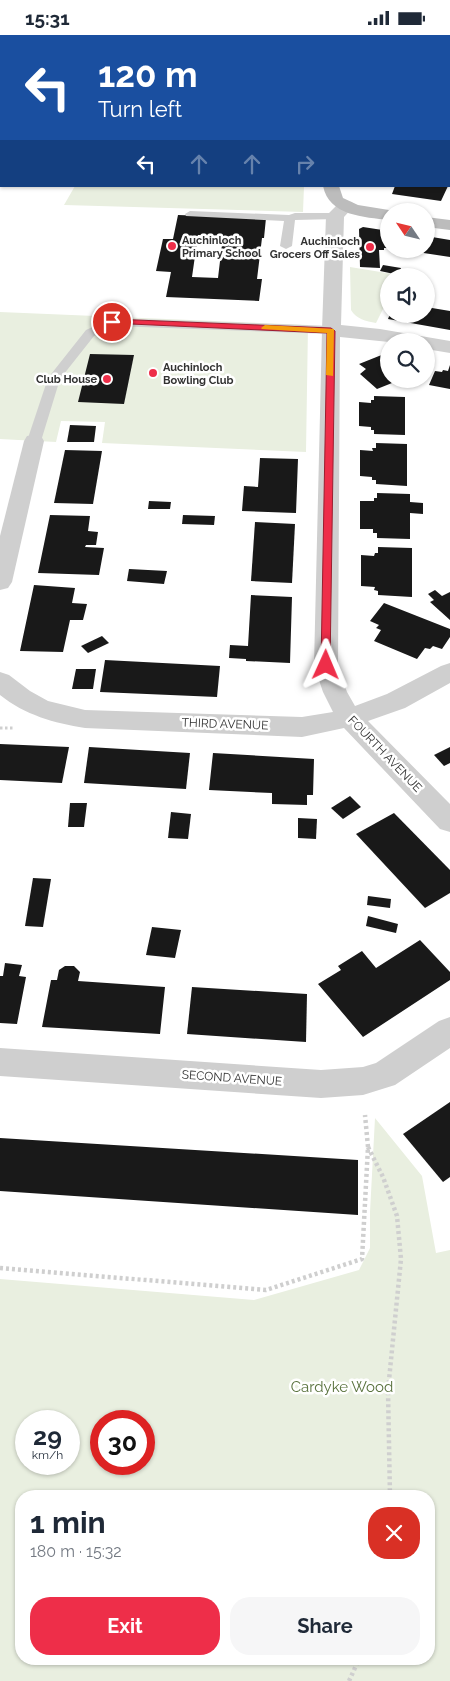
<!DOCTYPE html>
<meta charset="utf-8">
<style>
:root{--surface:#fff;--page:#f6f6f7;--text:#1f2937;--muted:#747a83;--accent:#ee2e49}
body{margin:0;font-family:Raleway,sans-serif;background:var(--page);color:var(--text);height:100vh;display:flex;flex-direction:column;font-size:19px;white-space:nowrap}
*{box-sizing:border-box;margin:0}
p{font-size:16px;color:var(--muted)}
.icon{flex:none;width:28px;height:28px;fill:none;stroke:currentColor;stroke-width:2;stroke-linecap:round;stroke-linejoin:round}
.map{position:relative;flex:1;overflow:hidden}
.drawer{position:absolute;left:15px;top:1455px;width:420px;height:175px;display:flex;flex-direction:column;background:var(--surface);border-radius:20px;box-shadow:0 1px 4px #0004}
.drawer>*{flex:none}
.banner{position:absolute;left:0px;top:0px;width:450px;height:152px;box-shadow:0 1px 4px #0004;background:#1a4fa0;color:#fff;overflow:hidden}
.needle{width:32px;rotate:305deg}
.controls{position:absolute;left:380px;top:168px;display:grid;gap:10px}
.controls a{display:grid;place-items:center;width:55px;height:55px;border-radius:50%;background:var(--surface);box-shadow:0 1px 4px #0004;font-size:25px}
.speed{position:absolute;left:15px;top:1375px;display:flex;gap:10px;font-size:25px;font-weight:700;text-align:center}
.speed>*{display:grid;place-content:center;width:65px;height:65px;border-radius:50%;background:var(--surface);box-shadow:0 1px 4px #0004;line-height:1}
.speed small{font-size:12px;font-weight:400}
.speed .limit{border:8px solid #d22;background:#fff;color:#111}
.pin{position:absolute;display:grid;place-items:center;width:42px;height:42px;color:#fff;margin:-21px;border:2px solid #fff;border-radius:50%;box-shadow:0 1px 5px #0007}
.me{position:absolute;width:55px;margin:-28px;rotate:1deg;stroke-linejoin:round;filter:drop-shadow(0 0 4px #0008)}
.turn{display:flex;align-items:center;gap:18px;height:105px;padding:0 15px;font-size:22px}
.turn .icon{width:65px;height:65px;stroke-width:2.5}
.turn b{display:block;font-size:35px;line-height:42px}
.lanes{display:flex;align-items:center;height:48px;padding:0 15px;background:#0003;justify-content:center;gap:25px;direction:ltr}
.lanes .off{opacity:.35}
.round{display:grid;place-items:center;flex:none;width:52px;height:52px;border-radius:20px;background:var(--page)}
.headline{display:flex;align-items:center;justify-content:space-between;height:85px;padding:0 15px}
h1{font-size:30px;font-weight:700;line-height:38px}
.cta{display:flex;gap:10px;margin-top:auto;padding:10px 15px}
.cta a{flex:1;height:58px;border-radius:20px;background:var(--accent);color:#fff;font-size:20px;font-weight:700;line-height:58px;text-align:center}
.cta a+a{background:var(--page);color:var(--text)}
.status{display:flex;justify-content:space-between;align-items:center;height:35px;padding:0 25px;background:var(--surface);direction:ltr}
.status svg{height:14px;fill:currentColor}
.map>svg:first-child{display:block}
</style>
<div class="status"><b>15:31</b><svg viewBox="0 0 49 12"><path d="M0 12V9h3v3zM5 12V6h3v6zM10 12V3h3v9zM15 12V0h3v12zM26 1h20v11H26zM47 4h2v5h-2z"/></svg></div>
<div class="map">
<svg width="450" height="1646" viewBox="0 0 450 1646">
<rect width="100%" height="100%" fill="#fff"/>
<g fill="#e9efe0" fill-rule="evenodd">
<polygon points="0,0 112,1 1,1 0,115"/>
<polygon points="75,151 304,151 303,177 64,170"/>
<path d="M350 232 399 240 389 241V262L376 288C366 286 356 284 351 275Z"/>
<polygon points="0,277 308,290 306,417 102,408 105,387 61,386 56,407 0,404"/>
<path d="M375 1083 422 1141 436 1218 450 1215V1646H0V1244L254 1265 359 1235 370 1213V1177ZM26 1386H69V1429H26ZM101 1386H144V1429H101ZM21 1461H429V1624H21Z"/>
</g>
<g fill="#191919" fill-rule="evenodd">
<polygon points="395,151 448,151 441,166 392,159"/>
<path d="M178 180 266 183 264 203H262L257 244H262L259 266 166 262 171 237 156 236 163 204H173ZM198 200 223 201 218 243 192 242Z"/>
<polygon points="363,192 389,196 389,213 384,213 384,215 379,215 380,233 360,232 359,194"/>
<polygon points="426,201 450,205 450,222 417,217 419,214 426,214"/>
<polygon points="383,230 401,233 399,240 380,236"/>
<polygon points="426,272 450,276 450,295 388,284 390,279 426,279"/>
<polygon points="389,317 389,344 402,344 377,354 360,339 366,334 359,329"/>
<polygon points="90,319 134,320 124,369 78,367"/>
<polygon points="450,330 450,354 429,350 435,336 442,337 443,335 448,336"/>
<polygon points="374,361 405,362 405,400 374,399 374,395 371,395 371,392 359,391 359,367 371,368 371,365 374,365"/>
<polygon points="70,390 96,391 94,407 67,407"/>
<polygon points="376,408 407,409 407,451 376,449 376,445 372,445 372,442 360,441 360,415 373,416 372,413 376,413"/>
<polygon points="65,415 102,416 93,469 54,468"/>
<polygon points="260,423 298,424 296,478 242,476 244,451 258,452"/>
<polygon points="377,458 410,459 410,467 423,468 423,479 410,478 410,504 377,503 377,498 373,498 373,494 360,494 360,466 374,466 374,463 377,463"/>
<polygon points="149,466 171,467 170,474 148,474"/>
<polygon points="50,480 90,481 88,496 98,497 96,510 86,510 85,512 104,513 99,540 38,538"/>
<polygon points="183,480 215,481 214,490 182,489"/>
<polygon points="255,487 295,489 292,548 251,546"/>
<polygon points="378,512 412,513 412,562 378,560 378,556 374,555 375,552 361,551 361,520 374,521 375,518 378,518"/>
<polygon points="129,534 167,536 164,549 127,546"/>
<polygon points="34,550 75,553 72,568 87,569 83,585 70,585 63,617 20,616"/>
<polygon points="435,555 442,561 450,557 450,585 430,567 434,565 428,559"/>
<polygon points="251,560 292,562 290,628 246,626 246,624 229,623 230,610 248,611"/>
<polygon points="384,568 450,594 450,602 442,614 433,611 430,614 425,613 417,624 374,606 381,595 376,593 379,590 370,586"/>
<polygon points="102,601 109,608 88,618 81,611"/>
<polygon points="105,625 220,631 217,662 100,657"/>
<polygon points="76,634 96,634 93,654 72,654"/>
<polygon points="0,709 69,712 62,748 0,745"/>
<polygon points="89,712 190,718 186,754 84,748"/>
<polygon points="450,712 450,728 444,731 434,720"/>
<polygon points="213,718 314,724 313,760 307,760 307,770 272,769 272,758 209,755"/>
<polygon points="350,761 361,772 343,784 331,773"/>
<polygon points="70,768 87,768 84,792 68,792"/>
<polygon points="171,777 191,779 188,804 168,803"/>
<polygon points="394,778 450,835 450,858 425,873 356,799"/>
<polygon points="298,783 317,784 316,804 298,803"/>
<polygon points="33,843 51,844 43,892 25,891"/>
<polygon points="368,861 391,864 390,873 367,870"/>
<polygon points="368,881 398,889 396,898 366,891"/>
<polygon points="152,892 181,895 175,923 146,920"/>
<polygon points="420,905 450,937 450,945 363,1002 318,949 341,935 338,931 362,916 376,933"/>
<polygon points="5,928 22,930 19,941 26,942 17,989 0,988 0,941 3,941"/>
<polygon points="65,931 74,931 80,937 78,946 165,952 160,999 42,992 51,945 57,945 59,935"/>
<polygon points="192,952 307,959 306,1007 187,999"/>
<polygon points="450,1067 450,1142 443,1147 403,1099"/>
<polygon points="0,1103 358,1125 358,1180 0,1156"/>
</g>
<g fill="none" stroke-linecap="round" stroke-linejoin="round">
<g stroke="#cfcfcf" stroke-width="2" stroke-dasharray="1 1" stroke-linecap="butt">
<polyline points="140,0 145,1"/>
<polyline points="50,1 53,0"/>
<polyline points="410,1 412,0"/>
</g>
<polyline stroke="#cfcfcf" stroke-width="3" stroke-dasharray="2.5 2.5" stroke-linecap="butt" points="0,693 14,693"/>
<g stroke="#cfcfcf" stroke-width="4.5" stroke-dasharray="3 3" stroke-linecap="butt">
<polyline points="368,1112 383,1142 397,1181 401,1224 388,1355 390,1461"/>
<polyline points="0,1233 266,1255 362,1224 368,1112 365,1080"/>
<polyline points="349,1646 359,1624"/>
</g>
<g fill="#cfcfcf" fill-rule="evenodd">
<polygon points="190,176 289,180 295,178 335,178 340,181 335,184 295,185 292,211 286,214 280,211 284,186 186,181 185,179"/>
<polygon points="112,283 331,291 337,295 331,299 114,291 94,301 60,344 41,406 34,410 29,409 27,406 48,343 86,295"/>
</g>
<g fill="#cfcfcf" fill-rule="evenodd">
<path d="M346 166 352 167 354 171 344 182 341 290 380 294 450 306V318L426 314V306L389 307 340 302 338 630 347 657 355 671 387 659 441 631 450 628V648L405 673 368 686 450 769V797L440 794 344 693 302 702 85 693C54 688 25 680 0 660V637L9 640 30 656 48 666 85 675 302 682 333 677 323 657 314 630 322 295 326 181 340 167Z"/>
<polygon points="34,400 41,401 44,406 12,547 8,553 0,555 0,501 24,406 27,401"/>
<polygon points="450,982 450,1013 395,1050 363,1060 321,1063 0,1041 0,1013 321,1035 363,1032 376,1028 439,986"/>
</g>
<g fill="#bcbcbc" fill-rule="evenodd">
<polygon points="280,0 294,0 295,1 281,1"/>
<path d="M323 151H339L343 163 358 170 395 176H389V185C364 182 329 181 323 151Z"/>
<polygon points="426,182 450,185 450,195 426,192"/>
</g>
</g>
<polygon fill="#ee2e49" stroke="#9b1e2f" points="112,284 331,293 335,296 330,632 323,632 321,630 327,298 109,288 109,285"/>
<polygon fill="#f59e0b" points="265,290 334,294 333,341 326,340 327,298 262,294 261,293"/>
<g fill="#ee2e49" stroke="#fff" stroke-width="2">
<circle cx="172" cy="211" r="5"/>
<circle cx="370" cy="212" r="5"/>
<circle cx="153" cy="338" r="5"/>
<circle cx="107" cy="344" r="5"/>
</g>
<g text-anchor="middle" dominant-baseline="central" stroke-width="5" stroke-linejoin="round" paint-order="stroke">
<g font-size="11" font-weight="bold" fill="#323232" stroke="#fff" text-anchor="start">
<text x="182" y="205">Auchinloch<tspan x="182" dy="13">Primary School</tspan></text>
<text x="360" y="206" text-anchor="end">Auchinloch<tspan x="360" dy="13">Grocers Off Sales</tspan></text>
<text x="163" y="332">Auchinloch<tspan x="163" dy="13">Bowling Club</tspan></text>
<text x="97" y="344" text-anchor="end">Club House</text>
</g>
<g font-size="12" fill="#323232" stroke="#fff">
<text transform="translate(225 689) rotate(2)">THIRD AVENUE</text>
<text transform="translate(385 719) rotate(46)">FOURTH AVENUE</text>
<text transform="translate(232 1043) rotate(4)">SECOND AVENUE</text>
</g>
<g font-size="15" fill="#58713c" stroke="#fff">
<text x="342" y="1352">Cardyke Wood</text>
</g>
</g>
</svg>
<div class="controls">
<a><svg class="needle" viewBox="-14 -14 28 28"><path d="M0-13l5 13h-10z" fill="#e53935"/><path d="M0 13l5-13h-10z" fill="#747a83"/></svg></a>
<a><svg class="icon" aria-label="sound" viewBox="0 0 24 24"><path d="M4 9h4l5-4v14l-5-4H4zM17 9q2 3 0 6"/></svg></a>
<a><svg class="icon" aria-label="search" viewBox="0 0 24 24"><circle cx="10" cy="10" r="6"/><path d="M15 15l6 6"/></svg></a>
</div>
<div class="speed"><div>29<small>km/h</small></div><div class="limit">30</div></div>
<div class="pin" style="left:112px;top:287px;background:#d93025"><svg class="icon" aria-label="arrive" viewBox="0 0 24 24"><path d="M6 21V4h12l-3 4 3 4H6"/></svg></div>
<svg class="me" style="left:326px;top:630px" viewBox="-20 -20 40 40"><path d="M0-17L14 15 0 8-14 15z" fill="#ee2e49" stroke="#fff" stroke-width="4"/></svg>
<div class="banner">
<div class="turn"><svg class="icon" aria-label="left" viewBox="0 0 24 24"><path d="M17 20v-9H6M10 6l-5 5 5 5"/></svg><div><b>120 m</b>Turn left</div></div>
<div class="lanes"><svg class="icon" aria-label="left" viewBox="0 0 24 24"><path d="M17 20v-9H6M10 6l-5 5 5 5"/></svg><svg class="icon off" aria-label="ahead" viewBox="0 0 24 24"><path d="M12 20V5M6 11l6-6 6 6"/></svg><svg class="icon off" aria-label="ahead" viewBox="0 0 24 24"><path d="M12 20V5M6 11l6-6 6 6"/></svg><svg class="icon off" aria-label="right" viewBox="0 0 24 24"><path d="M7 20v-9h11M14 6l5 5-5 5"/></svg></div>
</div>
<section class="drawer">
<div class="headline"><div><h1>1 min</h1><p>180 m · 15:32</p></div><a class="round" style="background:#d93025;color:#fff"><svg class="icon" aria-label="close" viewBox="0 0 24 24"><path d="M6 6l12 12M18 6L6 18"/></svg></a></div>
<div class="cta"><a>Exit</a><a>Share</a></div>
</section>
</div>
